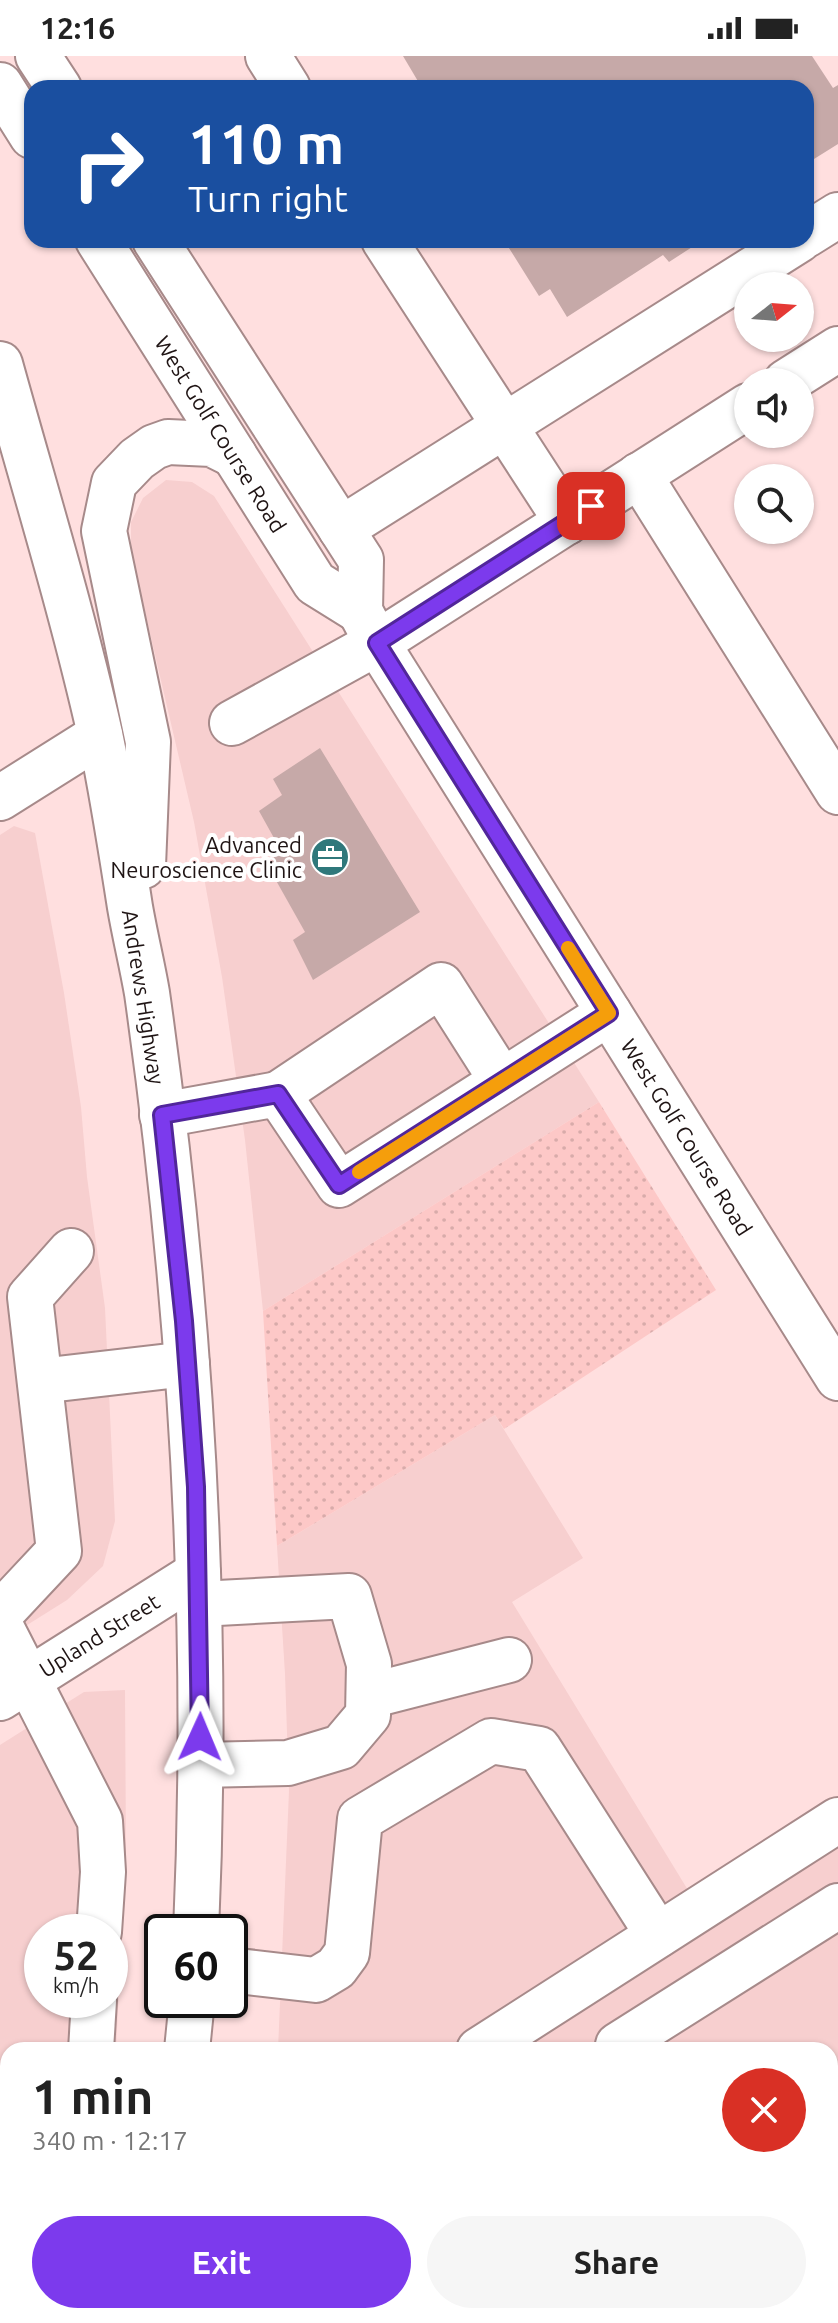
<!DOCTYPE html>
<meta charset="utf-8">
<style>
:root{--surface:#fff;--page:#f6f6f6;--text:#222;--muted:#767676;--accent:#7c3aed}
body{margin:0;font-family:Ubuntu,sans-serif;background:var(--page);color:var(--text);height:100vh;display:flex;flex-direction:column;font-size:30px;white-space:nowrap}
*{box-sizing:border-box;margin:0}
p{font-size:26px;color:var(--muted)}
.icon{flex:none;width:44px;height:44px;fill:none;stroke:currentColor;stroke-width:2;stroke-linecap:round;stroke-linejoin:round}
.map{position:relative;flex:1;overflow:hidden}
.panel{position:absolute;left:0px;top:1986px;width:838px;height:282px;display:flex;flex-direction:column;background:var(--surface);border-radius:24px 24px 0 0;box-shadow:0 2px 6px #0004}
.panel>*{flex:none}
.banner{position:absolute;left:24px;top:24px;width:790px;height:168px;border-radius:24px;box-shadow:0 2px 6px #0004;background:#1a4fa0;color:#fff;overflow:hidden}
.needle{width:52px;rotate:73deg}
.buttons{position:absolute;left:734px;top:216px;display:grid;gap:16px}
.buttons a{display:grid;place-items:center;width:80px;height:80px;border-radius:50%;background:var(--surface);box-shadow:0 2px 6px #0004;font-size:40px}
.speed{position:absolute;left:24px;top:1858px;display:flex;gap:16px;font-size:40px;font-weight:700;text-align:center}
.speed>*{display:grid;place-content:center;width:104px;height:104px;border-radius:50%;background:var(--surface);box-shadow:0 2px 6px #0004;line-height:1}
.speed small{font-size:20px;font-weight:400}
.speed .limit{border:4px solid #111;border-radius:12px;background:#fff;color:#111}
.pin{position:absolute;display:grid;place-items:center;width:68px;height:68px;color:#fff;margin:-34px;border-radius:16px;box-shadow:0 4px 12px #0006}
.me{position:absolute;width:88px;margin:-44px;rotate:1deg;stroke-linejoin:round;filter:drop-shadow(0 0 6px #0008)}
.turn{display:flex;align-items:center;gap:28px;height:168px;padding:0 32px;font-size:36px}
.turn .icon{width:104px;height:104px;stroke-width:2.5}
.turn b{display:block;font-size:56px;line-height:68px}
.round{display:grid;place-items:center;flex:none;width:84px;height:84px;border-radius:42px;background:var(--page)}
.summary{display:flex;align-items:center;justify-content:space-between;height:136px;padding:0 32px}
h1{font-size:48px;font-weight:600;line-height:60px}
.action{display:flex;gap:16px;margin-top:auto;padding:16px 32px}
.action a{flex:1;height:92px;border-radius:48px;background:var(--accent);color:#fff;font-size:32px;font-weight:600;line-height:92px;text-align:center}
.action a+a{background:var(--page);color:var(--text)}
.status{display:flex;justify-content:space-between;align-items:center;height:56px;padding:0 40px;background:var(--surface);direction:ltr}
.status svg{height:22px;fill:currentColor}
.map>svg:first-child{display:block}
</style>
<div class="status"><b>12:16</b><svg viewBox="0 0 49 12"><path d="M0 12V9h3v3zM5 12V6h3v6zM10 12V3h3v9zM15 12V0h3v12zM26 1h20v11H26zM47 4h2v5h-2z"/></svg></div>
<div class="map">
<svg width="838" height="2267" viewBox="0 0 838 2267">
<defs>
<pattern id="grass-dots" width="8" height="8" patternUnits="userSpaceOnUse" patternTransform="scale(2)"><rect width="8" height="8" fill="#fdc8c7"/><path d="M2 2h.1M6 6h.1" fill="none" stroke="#d8abaa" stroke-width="1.8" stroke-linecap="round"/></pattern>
</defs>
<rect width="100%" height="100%" fill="#ffdfdf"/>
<g fill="#f7cfcf" fill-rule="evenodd">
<polygon points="166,424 192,426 214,440 599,1046 263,1255 245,1084 222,921 194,766 131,496 131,466 143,442"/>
<polygon points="14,770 35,777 64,937 81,1051 87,1121 105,1252 115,1465 103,1510 67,1544 0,1586 0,779"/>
<polygon points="495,1359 583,1502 512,1546 702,1857 838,1772 838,2263 832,2267 742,2267 737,2260 830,2260 830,1994 278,1994 289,1735 285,1618 277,1490"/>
<path d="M125 1634 126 1797 116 1994H8V2260H93L92 2267H0V1689L84 1636ZM42 1876H110V1944H42Z"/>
<polygon points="248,2260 481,2260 470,2267 247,2267"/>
</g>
<g fill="url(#grass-dots)">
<polygon points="599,1046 716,1234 504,1373 495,1359 277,1490 263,1255"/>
<polygon points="481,2260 711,2260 700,2267 470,2267"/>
</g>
<g fill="#c6a9a8">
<polygon points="403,0 812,0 833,32 838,29 838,88 806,108 806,32 422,32"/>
<polygon points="504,184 703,184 669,206 663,199 567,261 550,233 539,240"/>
<polygon points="320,692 420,856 313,924 293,884 305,876 269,812 279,791 259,755 282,739 273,723"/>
</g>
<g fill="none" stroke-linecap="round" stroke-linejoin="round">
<g stroke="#a78a8a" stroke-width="48">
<g id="minor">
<polyline points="268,0 288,32"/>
<polyline points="806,179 838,159"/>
<polyline points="384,184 567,466"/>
<polyline points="786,326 838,293"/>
<polyline points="639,419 838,736"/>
<polyline points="341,473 799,184"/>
<polyline points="232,667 377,587 748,350"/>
<polyline points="0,742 100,679"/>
<polyline points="278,1038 441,929 502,1025"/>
<polyline points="162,1059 278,1038 339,1129 609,957"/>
<polyline points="40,1325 187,1308"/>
<polyline points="199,1548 349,1540 369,1608 368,1659 341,1691 288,1707 200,1709"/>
<polyline points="0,1558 59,1495 30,1241 71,1195"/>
<polyline points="0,1569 100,1765 103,1816 99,1876"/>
<polyline points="369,1640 509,1604"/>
<polyline points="0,1642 198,1517"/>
<polyline points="230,1914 316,1924 336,1912 347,1897 360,1763 491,1685 539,1693 658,1879"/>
<polyline points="91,1994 94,1944"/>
<polyline points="479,1994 838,1764"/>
<polyline points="617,1994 618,1989 838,1850"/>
<polyline points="0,2073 8,2069"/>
<polyline points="830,2237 838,2232"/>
<polyline points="318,2260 320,2267"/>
<polyline points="68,2267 69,2260"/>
<polyline points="364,2267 384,2260"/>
</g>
</g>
<g stroke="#a78a8a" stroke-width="48">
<g id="major">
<polyline points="38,0 59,32"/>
<polyline points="0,29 32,80"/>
<polyline points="98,184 315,527 360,555"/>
<polyline points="155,184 361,504 360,555 377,587 838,1322"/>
<path d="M0 308C34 431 72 554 100 678 112 735 121 793 130 851 135 880 142 908 147 937 191 1248 210 1562 196 1876"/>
<polyline points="143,810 148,686 104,475 114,427 137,403 154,391 168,386 212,388 234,399"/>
<polyline points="187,1994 192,1944"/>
<polyline points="160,2267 160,2260"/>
</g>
</g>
<use href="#minor" stroke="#fff" stroke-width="44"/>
<use href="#major" stroke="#fff" stroke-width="44"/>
</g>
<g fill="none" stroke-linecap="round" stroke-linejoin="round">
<g stroke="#51269a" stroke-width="20">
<polyline id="route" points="200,1681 196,1431 184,1265 162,1059 278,1038 339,1129 609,957 377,587 591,450"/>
</g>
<use href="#route" stroke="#7c3aed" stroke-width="14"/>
<polyline stroke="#f59e0b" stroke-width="14" points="359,1116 609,957 568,892"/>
</g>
<defs>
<g id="office-disc" transform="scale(2)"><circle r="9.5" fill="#2f787b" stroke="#fff"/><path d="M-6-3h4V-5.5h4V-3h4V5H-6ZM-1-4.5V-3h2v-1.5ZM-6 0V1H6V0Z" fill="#fff"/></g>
</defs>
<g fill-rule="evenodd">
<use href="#office-disc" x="330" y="801"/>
</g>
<g text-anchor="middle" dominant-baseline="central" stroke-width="8" stroke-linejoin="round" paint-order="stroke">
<g font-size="22" fill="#1f1414" stroke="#fff">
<text transform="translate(221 378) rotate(58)">West Golf Course Road</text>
<text transform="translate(144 941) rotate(81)">Andrews Highway</text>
<text transform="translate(687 1081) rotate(58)">West Golf Course Road</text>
<text transform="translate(99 1579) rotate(-32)">Upland Street</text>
</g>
<g font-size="22" fill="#1f1414" stroke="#fff" text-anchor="end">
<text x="302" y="788">Advanced<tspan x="302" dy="25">Neuroscience Clinic</tspan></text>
</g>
</g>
</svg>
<div class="buttons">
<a><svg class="needle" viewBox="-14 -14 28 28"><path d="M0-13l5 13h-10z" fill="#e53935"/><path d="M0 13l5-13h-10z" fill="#767676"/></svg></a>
<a><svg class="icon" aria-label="sound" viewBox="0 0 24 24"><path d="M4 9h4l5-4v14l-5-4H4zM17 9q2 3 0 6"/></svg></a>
<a><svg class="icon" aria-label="search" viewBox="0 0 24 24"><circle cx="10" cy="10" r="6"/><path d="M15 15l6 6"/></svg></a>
</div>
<div class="speed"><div>52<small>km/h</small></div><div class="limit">60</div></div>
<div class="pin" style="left:591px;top:450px;background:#d93025"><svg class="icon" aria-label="arrive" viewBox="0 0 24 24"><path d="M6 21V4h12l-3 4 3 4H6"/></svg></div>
<svg class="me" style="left:200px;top:1681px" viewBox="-20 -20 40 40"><path d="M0-17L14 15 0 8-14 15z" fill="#7c3aed" stroke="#fff" stroke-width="4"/></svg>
<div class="banner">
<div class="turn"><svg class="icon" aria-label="right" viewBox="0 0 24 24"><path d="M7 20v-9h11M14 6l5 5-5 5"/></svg><div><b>110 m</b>Turn right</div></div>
</div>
<section class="panel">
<div class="summary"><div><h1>1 min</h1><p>340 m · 12:17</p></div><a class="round" style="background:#d93025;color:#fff"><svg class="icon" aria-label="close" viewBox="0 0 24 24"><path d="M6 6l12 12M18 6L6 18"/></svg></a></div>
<div class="action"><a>Exit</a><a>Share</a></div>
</section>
</div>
